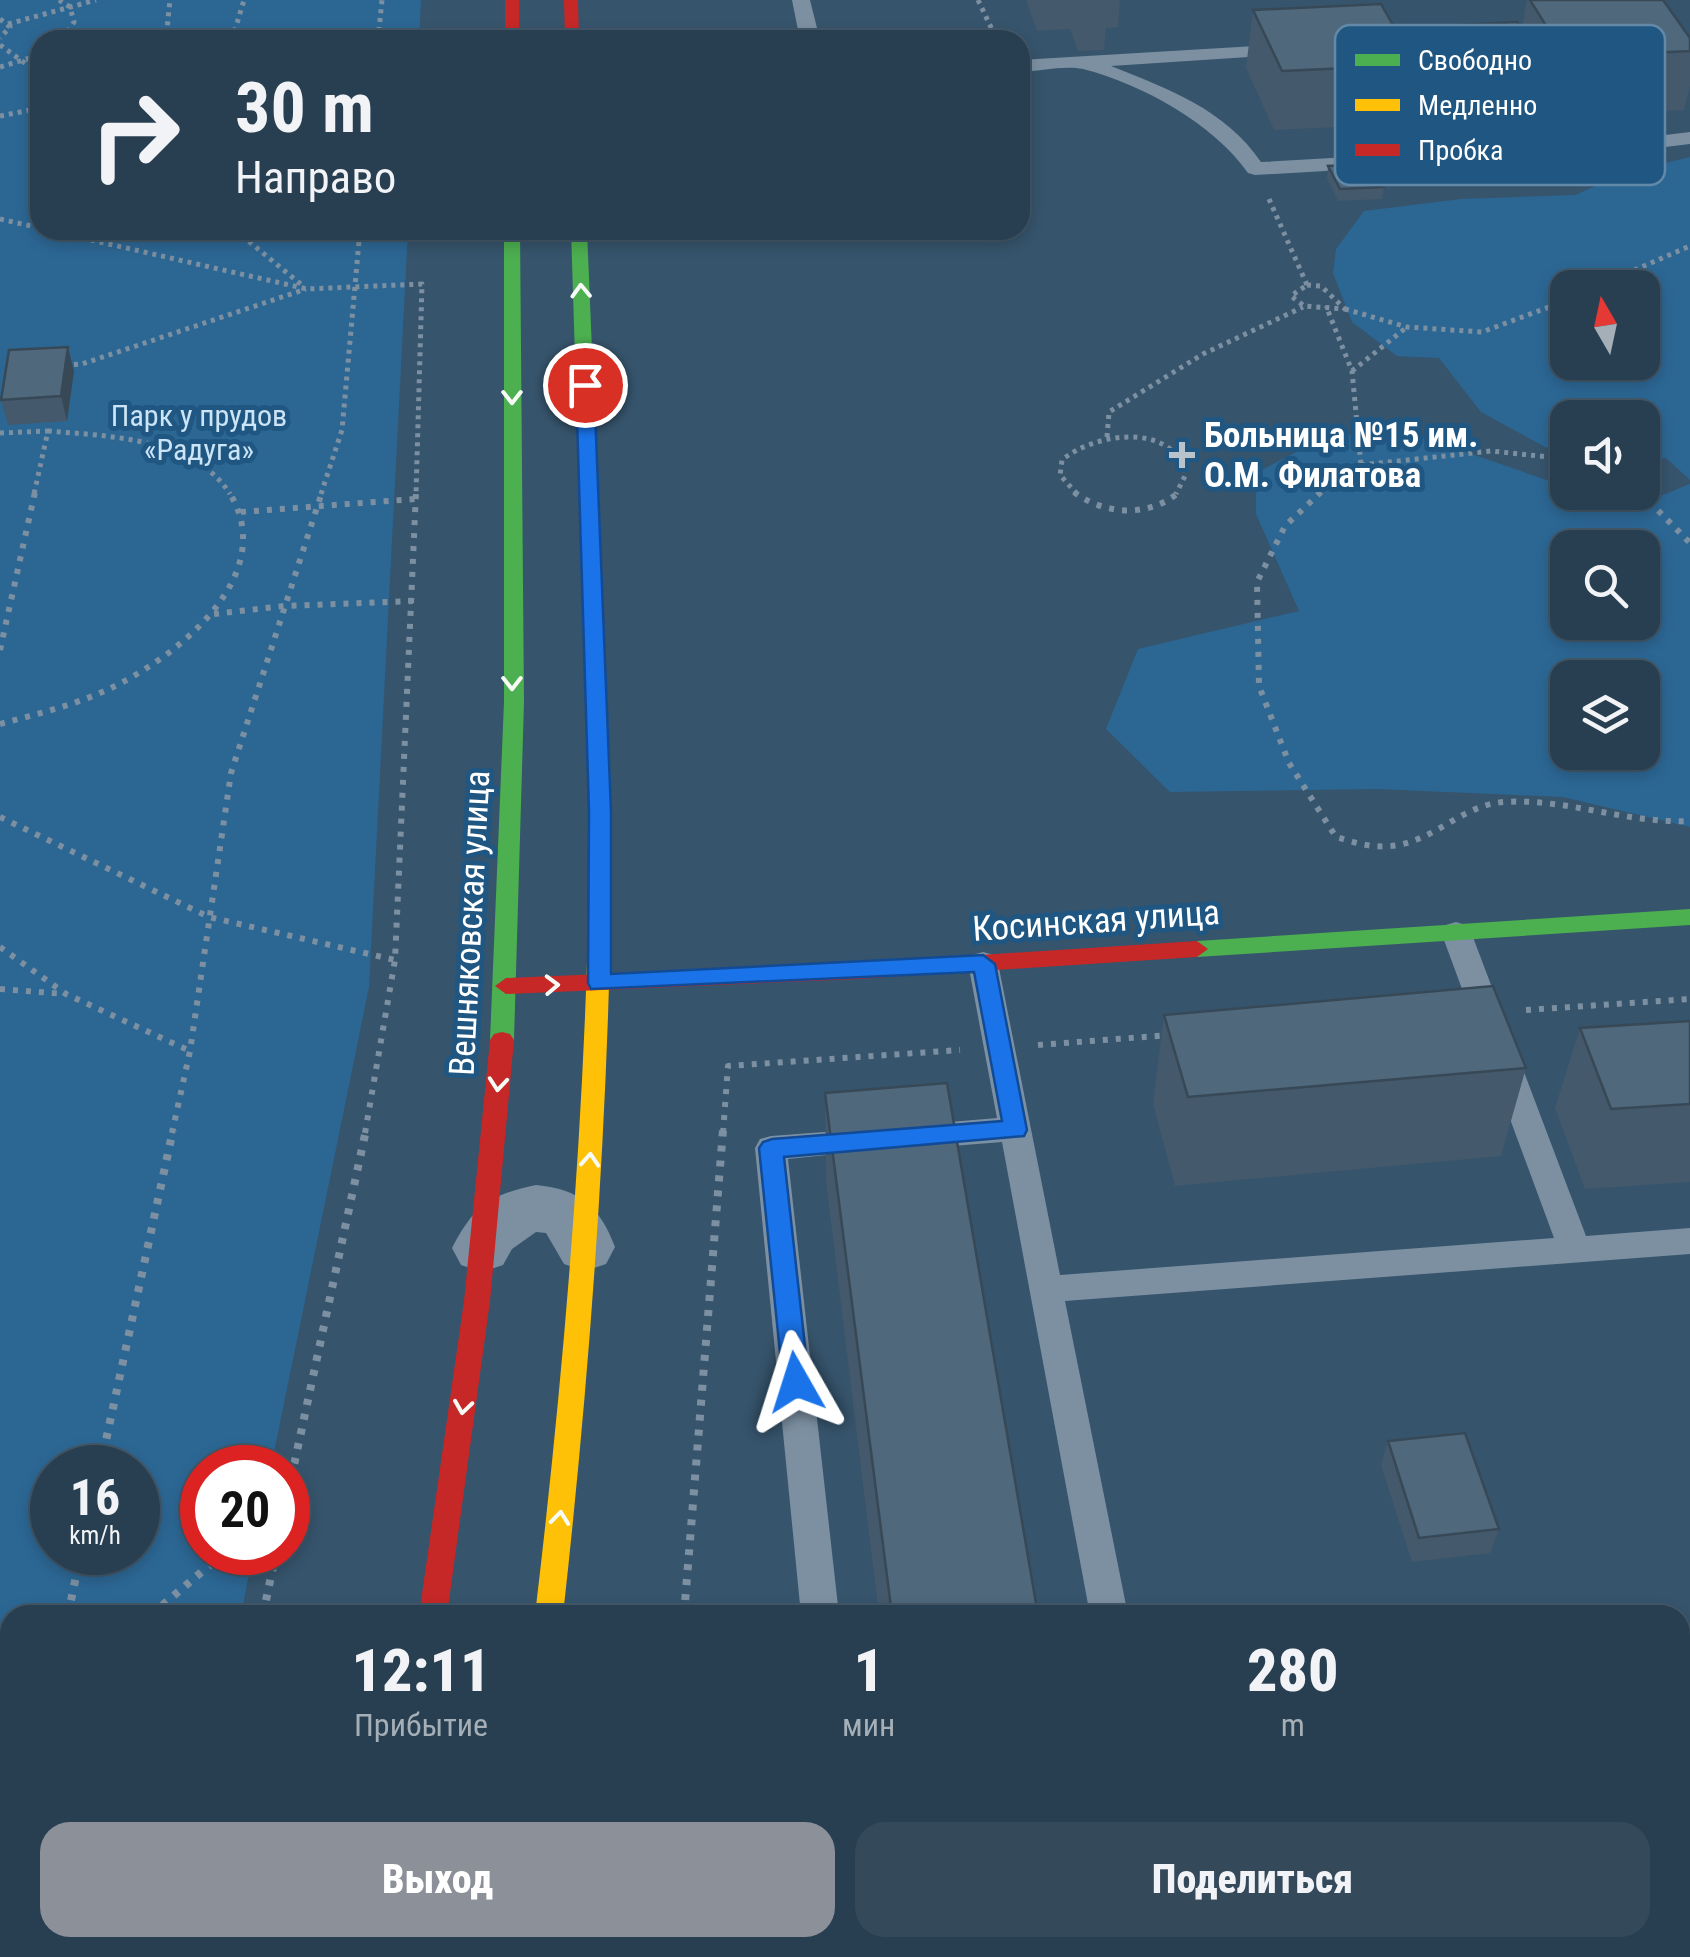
<!DOCTYPE html>
<html lang="ru">
<meta charset="utf-8">
<style>
:root{--surface:#283f51;--page:#344a5b;--text:#f1f3f6;--muted:#a5afb7;--line:#445868;--accent:#8c9099}
body{margin:0;font-family:"Roboto Condensed",sans-serif;background:var(--page);color:var(--text);height:100vh;display:flex;flex-direction:column;font-size:38px;white-space:nowrap}
*{box-sizing:border-box;margin:0}
p{font-size:32px;color:var(--muted)}
.icon{flex:none;width:55px;height:55px;fill:none;stroke:currentColor;stroke-width:2;stroke-linecap:round;stroke-linejoin:round}
.map{position:relative;flex:1;overflow:hidden}
.drawer{position:absolute;left:0px;top:1605px;width:1690px;height:352px;display:flex;flex-direction:column;background:var(--surface);border-radius:30px 30px 0 0;box-shadow:0 5px 15px #0003,0 0 0 2px var(--line)}
.drawer>*{flex:none}
.top-card{position:absolute;left:30px;top:30px;width:1000px;height:210px;border-radius:30px;box-shadow:0 5px 15px #0003,0 0 0 2px var(--line);background:#283f51;color:var(--text);overflow:hidden}
.needle{width:65px;rotate:351deg}
.buttons{position:absolute;left:1550px;top:270px;display:grid;gap:20px}
.buttons a{display:grid;place-items:center;width:110px;height:110px;border-radius:20px;background:var(--surface);box-shadow:0 5px 15px #0003,0 0 0 2px var(--line);font-size:50px}
.speed{position:absolute;left:30px;top:1445px;display:flex;gap:20px;font-size:50px;font-weight:700;text-align:center}
.speed>*{display:grid;place-content:center;width:130px;height:130px;border-radius:50%;background:var(--surface);box-shadow:0 5px 15px #0003,0 0 0 2px var(--line);line-height:1}
.speed small{font-size:25px;font-weight:400}
.speed .limit{border:15px solid #d22;background:#fff;color:#111}
.pin{position:absolute;display:grid;place-items:center;width:85px;height:85px;color:#fff;margin:-42px;border:5px solid #fff;border-radius:50%;box-shadow:0 2px 10px #0007}
.me{position:absolute;width:110px;margin:-55px;rotate:354deg;stroke-linejoin:round;filter:drop-shadow(0 0 8px #0008)}
.turn{display:flex;align-items:center;gap:35px;height:210px;padding:0 40px;font-size:45px}
.turn .icon{width:130px;height:130px;stroke-width:2.5}
.turn b{display:block;font-size:70px;line-height:85px}
.eta{display:flex;justify-content:space-evenly;align-items:center;height:170px;text-align:center}
.eta b{font-size:60px;font-weight:800;line-height:70px}
.action{display:flex;gap:20px;margin-top:auto;padding:20px 40px}
.action a{flex:1;height:115px;border-radius:30px;background:var(--accent);color:#fff;font-size:40px;font-weight:800;line-height:115px;text-align:center}
.action a+a{background:var(--page);color:var(--text)}
.map>svg:first-child{display:block}
</style>
<div class="map">
<svg width="1690" height="1957" viewBox="0 0 1690 1957">
<rect width="100%" height="100%" fill="#36546c"/>
<g fill="#2c6794" fill-rule="evenodd">
<path d="M0 0H421L419 40H40V230H408L369 987 271 1467 202 1468V1552L253 1553 241 1615H10V1948H173L171 1957H0ZM52 1468H138V1552H52Z"/>
<path d="M1690 157V480L1666 458 1643 460 1642 418H1568L1567 452 1545 447 1481 412 1439 358 1397 356 1352 322 1333 273 1336 249 1364 211 1461 199 1575 195 1625 173ZM1568 288H1642V362H1568Z"/>
<path d="M1331 434 1428 439 1567 487 1568 492C1582 492 1592 497 1606 501 1637 508 1662 495 1690 484V827L1563 797 1378 789 1170 792 1106 729 1138 649 1299 611 1256 514V473ZM1568 548H1642V622H1568ZM1568 678H1642V752H1568Z"/>
</g>
<g fill="none" stroke-linecap="round" stroke-linejoin="round">
<g stroke="#7c90a2" stroke-width="5" stroke-dasharray="4 5" stroke-linecap="butt">
<polyline points="59,0 70,7 74,22 63,40"/>
<polyline points="978,0 997,40"/>
<polyline points="0,19 10,27 0,38"/>
<polyline points="8,24 96,0"/>
<polyline points="158,40 167,29 170,0"/>
<polyline points="232,40 244,0"/>
<polyline points="378,40 382,0"/>
<polyline points="0,45 40,74"/>
<polyline points="0,67 40,55"/>
<polyline points="0,116 40,108"/>
<polyline points="1269,199 1307,285"/>
<polyline points="0,219 40,228"/>
<polyline points="47,230 307,289 422,284 416,494"/>
<polyline points="235,230 303,286"/>
<polygon points="1307,285 1321,286 1345,309 1304,306 1291,296"/>
<polyline points="1593,288 1690,246"/>
<polyline points="1345,309 1407,327 1482,332 1568,300"/>
<polyline points="65,365 82,364 306,289"/>
<polyline points="1352,371 1407,327"/>
<path d="M48 431C108 436 195 438 230 494"/>
<polyline points="0,433 48,431 34,494"/>
<polyline points="1107,437 1109,412 1203,354 1303,307"/>
<polyline points="1361,465 1491,451 1568,459"/>
<polyline points="321,494 342,430 360,230"/>
<path d="M1077 494 1060 475 1062 460C1094 433 1172 421 1186 474L1176 494"/>
<polyline points="1317,494 1361,465 1352,371 1326,306"/>
</g>
<g stroke="#7c90a2" stroke-width="6" stroke-dasharray="5 8" stroke-linecap="butt">
<path d="M1074 492C1104 515 1149 518 1179 492"/>
<path d="M1321 492 1285 526 1257 582 1259 686 1289 763 1336 837C1353 842 1371 848 1390 846 1433 843 1461 805 1504 802 1567 798 1627 824 1690 821"/>
<polyline points="1640,492 1690,543"/>
<polyline points="241,512 415,499"/>
<polyline points="214,614 284,606 413,601"/>
<polyline points="0,650 35,492"/>
<path d="M0 724C37 714 75 705 109 689 177 657 281 575 229 492"/>
<polyline points="0,817 209,917 395,960"/>
<polyline points="0,947 66,994 190,1051"/>
<polyline points="0,989 65,994"/>
<polyline points="1526,1010 1690,999"/>
<polyline points="1038,1045 1170,1035"/>
<polyline points="172,1133 190,1051 231,773 322,492"/>
<polyline points="365,1133 395,960 416,492"/>
<polyline points="723,1133 728,1066 960,1050"/>
</g>
<g stroke="#7c90a2" stroke-width="8" stroke-dasharray="6 9" stroke-linecap="butt">
<polyline points="100,1468 173,1130"/>
<polyline points="288,1493 366,1130"/>
<polyline points="68,1615 81,1552"/>
<polyline points="151,1615 225,1552"/>
<polyline points="263,1615 276,1552"/>
<polyline points="684,1615 723,1130"/>
<polyline points="0,1742 10,1734"/>
<polyline points="160,1957 170,1948"/>
<polyline points="192,1957 194,1948"/>
<polyline points="650,1957 651,1948"/>
</g>
<g fill="#7c90a2" fill-rule="evenodd">
<polygon points="792,0 810,0 820,40 800,40"/>
<path d="M1287 44 1297 50 1294 54 1111 66C1168 89 1225 109 1261 162L1599 143 1690 132V144L1599 155 1255 175 1248 173C1214 124 1142 84 1083 69 1065 65 1039 71 1020 72V60Z"/>
<polygon points="1456,922 1466,925 1471,932 1586,1236 1690,1228 1690,1254 1065,1301 1128,1615 1090,1615 1002,1142 915,1149 904,1146 899,1137 904,1128 915,1125 997,1118 968,963 972,955 983,952 994,955 998,963 1060,1275 1554,1238 1441,932 1446,925"/>
<polygon points="864,1129 875,1132 880,1141 875,1150 788,1159 839,1615 801,1615 755,1148 760,1139 771,1136"/>
<polygon points="835,1948 875,1948 877,1957 835,1957"/>
<polygon points="1153,1948 1193,1948 1196,1957 1154,1957"/>
</g>
<path fill="#7c90a2" fill-rule="evenodd" d="M536 1185C580 1189 600 1207 615 1247L606 1264 585 1271 564 1264 546 1233 536 1232 512 1249 503 1265 482 1272 461 1265 452 1248C474 1206 489 1195 536 1185Z"/>
<g fill="#4caf50" fill-rule="evenodd">
<polygon points="504,230 520,230 524,702 514,1040 510,1046 494,1046 490,1040 504,702"/>
<polygon points="571,230 587,230 612,832 601,839 590,832"/>
<polygon points="1690,909 1690,925 1197,957 1186,949 1197,941"/>
</g>
<g fill="#ffc107" fill-rule="evenodd">
<path d="M601 825 612 832C610 1094 592 1354 563 1615H535C566 1355 587 1094 590 832Z"/>
<polygon points="355,1948 385,1948 383,1957 353,1957"/>
</g>
<g fill="#c62828" fill-rule="evenodd">
<rect x="505" y="0" width="14" height="40"/>
<polygon points="564,0 578,0 579,40 565,40"/>
<polygon points="1197,941 1208,949 1197,957 858,979 506,994 495,986 506,978 858,963"/>
<polygon points="502,1032 510,1034 514,1040 490,1301 447,1615 419,1615 464,1301 490,1040 494,1034"/>
<polygon points="483,1948 513,1948 511,1957 481,1957"/>
</g>
</g>
<g fill="#44596b">
<polygon points="1026,0 1120,0 1118,27 1106,28 1104,50 1078,51 1070,29 1037,31"/>
<polygon points="1527,0 1663,0 1690,38 1690,86 1684,110 1554,116 1551,111 1544,141 1443,147 1427,118 1406,119 1405,124 1274,130 1246,68 1253,10 1398,34 1418,33 1419,27 1522,28"/>
<polygon points="1328,166 1384,187 1382,199 1338,201 1327,178"/>
<polygon points="74,371 67,421 8,425 1,400"/>
<polygon points="1164,1015 1526,1068 1501,1156 1175,1186 1153,1104"/>
<polygon points="1690,1021 1690,1182 1585,1189 1555,1108 1580,1028"/>
<polygon points="825,1093 1038,1615 879,1615 826,1181"/>
<polygon points="1388,1441 1499,1529 1490,1553 1412,1562 1381,1465"/>
<polygon points="921,1948 1095,1948 1097,1957 922,1957"/>
</g>
<polygon fill="#374957" points="68,347 74,371 67,421 61,396"/>
<g fill="#4f687c" stroke="#374957" stroke-width="2.5">
<polygon points="1530,0 1663,0 1690,38 1690,51 1566,57 1563,52 1539,54 1557,82 1454,87 1438,59 1412,60 1415,65 1282,71 1253,10 1381,4 1398,34 1423,33 1419,27 1517,22 1521,28 1547,27"/>
<polygon points="1372,164 1384,187 1340,189 1328,166"/>
<polygon points="68,347 61,396 1,400 9,350"/>
<polygon points="1493,986 1526,1068 1188,1097 1164,1015"/>
<polygon points="1690,1021 1690,1104 1611,1109 1580,1028"/>
<polygon points="947,1083 1038,1615 892,1615 825,1093"/>
<polygon points="1465,1433 1499,1529 1419,1538 1388,1441"/>
<polygon points="934,1948 1095,1948 1097,1957 935,1957"/>
</g>
<defs><path id="oneway-chevron" d="M-2-3.5L2.5 0L-2 3.5" fill="none" stroke-width="1.6" stroke-linecap="round" stroke-linejoin="round" transform="scale(2.5)"/></defs>
<g stroke="#f6fbf6">
<use href="#oneway-chevron" transform="translate(581 291) rotate(-92)"/>
<use href="#oneway-chevron" transform="translate(512 397) rotate(90)"/>
<use href="#oneway-chevron" transform="translate(512 683) rotate(90)"/>
<use href="#oneway-chevron" transform="translate(552 985) rotate(-2)"/>
<use href="#oneway-chevron" transform="translate(498 1084) rotate(95)"/>
<use href="#oneway-chevron" transform="translate(590 1160) rotate(-86)"/>
<use href="#oneway-chevron" transform="translate(463 1407) rotate(98)"/>
<use href="#oneway-chevron" transform="translate(560 1518) rotate(-84)"/>
</g>
<polygon fill="#1a73e8" stroke="#114b97" stroke-width="2.5" points="585,380 594,385 611,812 611,974 983,955 995,964 1027,1130 1024,1136 784,1157 809,1382 805,1389 796,1393 786,1389 783,1382 759,1148 763,1142 772,1139 1002,1121 974,972 591,989 588,983 589,812 576,385"/>
<path fill="#b9c3cc" stroke="#205782" stroke-width="4" d="M1177 440h10v10h10v10h-10v10h-10v-10h-10v-10h10z"/>
<g text-anchor="middle" dominant-baseline="central" stroke-width="10" stroke-linejoin="round" paint-order="stroke">
<g font-size="30" fill="#cbe4f6" stroke="#205782">
<text x="199" y="415">Парк у прудов<tspan x="199" dy="34">«Радуга»</tspan></text>
</g>
<g font-size="35" font-weight="bold" fill="#fff" stroke="#205782" text-anchor="start">
<text x="1204" y="435">Больница №15 им.<tspan x="1204" dy="40">О.М. Филатова</tspan></text>
</g>
<g font-size="35" fill="#fff" stroke="#205782">
<text transform="translate(1096 921) rotate(-4)">Косинская улица</text>
<text transform="translate(470 923) rotate(-87)">Вешняковская улица</text>
</g>
</g>
<rect x="1335" y="25" width="330" height="160" rx="15" fill="#205782" stroke="#6389a8" stroke-width="2.5"/>
<rect x="1355" y="54" width="45" height="12" fill="#4caf50"/>
<rect x="1355" y="99" width="45" height="12" fill="#ffc107"/>
<rect x="1355" y="144" width="45" height="12" fill="#c62828"/>
<g font-size="28" fill="#fff">
<text x="1418" y="70">Свободно</text>
<text x="1418" y="115">Медленно</text>
<text x="1418" y="160">Пробка</text>
</g>
</svg>
<div class="buttons">
<a><svg class="needle" viewBox="-14 -14 28 28"><path d="M0-13l5 13h-10z" fill="#e53935"/><path d="M0 13l5-13h-10z" fill="#a5afb7"/></svg></a>
<a><svg class="icon" aria-label="sound" viewBox="0 0 24 24"><path d="M4 9h4l5-4v14l-5-4H4zM17 9q2 3 0 6"/></svg></a>
<a><svg class="icon" aria-label="search" viewBox="0 0 24 24"><circle cx="10" cy="10" r="6"/><path d="M15 15l6 6"/></svg></a>
<a><svg class="icon" aria-label="layers" viewBox="0 0 24 24"><path d="M12 4l9 5-9 5-9-5zM3 14l9 5 9-5"/></svg></a>
</div>
<div class="speed"><div>16<small>km/h</small></div><div class="limit">20</div></div>
<div class="pin" style="left:585px;top:385px;background:#d93025"><svg class="icon" aria-label="arrive" viewBox="0 0 24 24"><path d="M6 21V4h12l-3 4 3 4H6"/></svg></div>
<svg class="me" style="left:796px;top:1382px" viewBox="-20 -20 40 40"><path d="M0-17L14 15 0 8-14 15z" fill="#1a73e8" stroke="#fff" stroke-width="4"/></svg>
<div class="top-card">
<div class="turn"><svg class="icon" aria-label="right" viewBox="0 0 24 24"><path d="M7 20v-9h11M14 6l5 5-5 5"/></svg><div><b>30 m</b>Направо</div></div>
</div>
<section class="drawer">
<div class="eta">
<div><b>12:11</b><p>Прибытие</p></div>
<div><b>1</b><p>мин</p></div>
<div><b>280</b><p>m</p></div>
</div>
<div class="action"><a>Выход</a><a>Поделиться</a></div>
</section>
</div>
